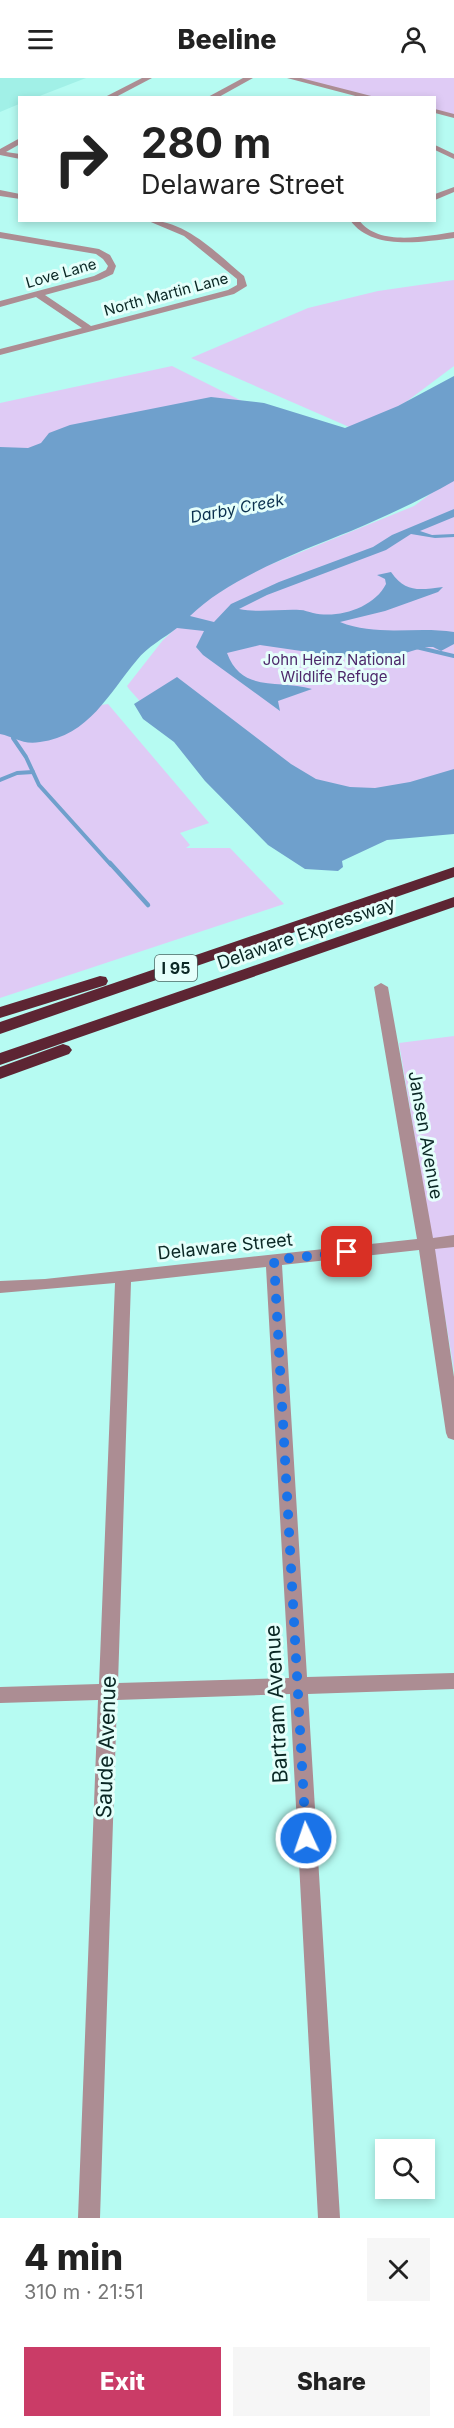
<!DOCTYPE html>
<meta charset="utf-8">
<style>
:root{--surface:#fff;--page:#f6f6f6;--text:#222;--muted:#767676;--accent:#ca3c67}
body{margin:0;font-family:Inter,sans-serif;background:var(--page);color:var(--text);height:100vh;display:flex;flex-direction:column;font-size:22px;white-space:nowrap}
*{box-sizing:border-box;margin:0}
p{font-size:20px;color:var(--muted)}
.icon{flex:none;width:33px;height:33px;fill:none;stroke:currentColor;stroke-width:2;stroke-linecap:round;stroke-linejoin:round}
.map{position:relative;height:2140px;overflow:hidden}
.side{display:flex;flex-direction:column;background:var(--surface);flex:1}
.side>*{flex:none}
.guide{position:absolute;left:18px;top:18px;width:418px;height:126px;border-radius:0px;box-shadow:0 3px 9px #0003;background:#fff;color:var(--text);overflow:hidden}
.fabs{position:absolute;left:375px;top:2061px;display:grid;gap:12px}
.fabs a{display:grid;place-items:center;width:60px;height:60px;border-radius:0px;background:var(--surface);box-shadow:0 3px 9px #0003;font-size:30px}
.pin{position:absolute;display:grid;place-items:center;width:51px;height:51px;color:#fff;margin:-26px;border-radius:12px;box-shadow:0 3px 9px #0006}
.me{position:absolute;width:66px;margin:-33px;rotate:357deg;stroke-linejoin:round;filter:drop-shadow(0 0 4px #0008)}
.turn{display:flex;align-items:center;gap:21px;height:126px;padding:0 24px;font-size:27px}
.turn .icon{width:78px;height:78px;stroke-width:2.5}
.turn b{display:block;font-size:42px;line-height:51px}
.round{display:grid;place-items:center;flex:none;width:63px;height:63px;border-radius:0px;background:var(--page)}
.overview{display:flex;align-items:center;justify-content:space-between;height:102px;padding:0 24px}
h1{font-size:36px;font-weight:800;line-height:45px}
.cta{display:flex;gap:12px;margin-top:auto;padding:12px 24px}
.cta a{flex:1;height:69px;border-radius:0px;background:var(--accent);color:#fff;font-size:24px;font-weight:800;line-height:69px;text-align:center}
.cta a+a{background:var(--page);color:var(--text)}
header{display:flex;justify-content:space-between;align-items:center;height:78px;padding:0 24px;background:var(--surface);font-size:27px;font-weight:800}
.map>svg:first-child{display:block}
</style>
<header><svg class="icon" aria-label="menu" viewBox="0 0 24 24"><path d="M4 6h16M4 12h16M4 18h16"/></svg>Beeline<svg class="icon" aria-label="person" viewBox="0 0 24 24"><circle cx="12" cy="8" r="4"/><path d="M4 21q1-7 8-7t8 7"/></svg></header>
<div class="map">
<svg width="454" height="2140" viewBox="0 0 454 2140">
<rect width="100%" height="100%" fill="#b6fbf2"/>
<polygon fill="#a1f0e7" points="0,0 86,0 37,19 20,20 19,26 0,34"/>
<g fill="#dfcbf5">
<polygon points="291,0 454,0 454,38 435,33 435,20 375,19"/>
<polygon points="454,202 454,288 406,324 356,352 191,280 308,230 378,213"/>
<polygon points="172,288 332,368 91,367 0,375 0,325"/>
<polygon points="454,387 454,699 405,713 222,715 129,611 127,608 163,562 207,522 252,494 414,428 437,411"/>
<polygon points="108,626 209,745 180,755 190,767 186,770 230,770 284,826 0,920 0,640"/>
<polygon points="454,958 454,1292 399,965"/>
</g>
<g fill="#6fa0cc">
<path d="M454 298V403C421 422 386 438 351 453 301 473 228 500 190 538L214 544 231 526 279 504 373 469 392 457 454 431V439L420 453 432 457 454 456V459L435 460 411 456 386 472 267 517 239 531C259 535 280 531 300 532 305 532 308 534 313 535 338 541 374 530 386 506L385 501 377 497 391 494C406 515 419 512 443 509L438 514 385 533 340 544C377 559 416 548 454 554V566L441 573 433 569H425L402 576 393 575 356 581 260 567 227 575C242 616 280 601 312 611L278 623 280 633 203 577 196 569 204 553 177 550C164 560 147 569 137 582 109 615 89 658 40 664 22 667 15 659 0 656V369L28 370 41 365 49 355 70 347 211 319 264 325 345 350 398 328Z"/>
<polygon points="177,599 291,686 316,701 350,709 375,710 410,704 454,691 454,756 387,762 342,783 343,789 338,793 305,791 268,767 205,703 174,664 143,641 134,626"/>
</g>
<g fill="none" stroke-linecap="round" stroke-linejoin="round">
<g stroke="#6fa0cc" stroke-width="4">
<polyline points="416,569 454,578"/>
<polyline points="13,660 26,679 39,707 111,787"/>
<polyline points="0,702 17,695 33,694"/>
</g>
<polyline stroke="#6fa0cc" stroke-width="4.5" points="110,785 148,827"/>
<g fill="#ac8d93" fill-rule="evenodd">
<polygon points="142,0 152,0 114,20 103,20"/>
<polygon points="243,0 253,0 217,20 206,20"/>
<polygon points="287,0 301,0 379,20 363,20"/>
<polygon points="435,31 454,36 454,40 435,35"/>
<polygon points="20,60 20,66 6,74 20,76 20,81 0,77 0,71"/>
<polygon points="435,67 454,76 454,81 435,72"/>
<polygon points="454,109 454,114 435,122 435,116"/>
<polygon points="0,112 20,116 20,121 0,118"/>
<path d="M146 142C186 142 215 174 244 198L247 208 234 216 0 277V271L82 250 36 219 0 229V223L94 198 106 192 108 188 103 181 96 176 0 160V154L99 171 110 177 116 188 113 196 100 202 45 217 91 248 228 212 237 207V201L184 158Z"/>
<path d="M350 142H359C378 169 426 158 454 154V160C421 164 372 173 350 142Z"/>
<path d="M381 905 388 909 433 1160 454 1157V1169L435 1171 454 1299V1362L448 1360 446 1355 419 1172 282 1187 307 1599 454 1595V1611L308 1616 340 2140H318L290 1616 117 1622 100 2140H78L98 1622 0 1625V1609L99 1606 115 1205 0 1215V1203L45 1201 417 1161 374 909ZM266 1189 289 1600 118 1605 131 1204Z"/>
</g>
<g fill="#5d2533" fill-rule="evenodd">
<polygon points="454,789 454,799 0,956 0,944"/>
<polygon points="454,819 454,829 0,987 0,975"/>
<polygon points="100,898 106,899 108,903 106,907 0,940 0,929"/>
<polygon points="63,966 69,968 72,972 69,976 0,1001 0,989"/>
</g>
</g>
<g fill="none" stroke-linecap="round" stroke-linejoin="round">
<polyline stroke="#1a73e8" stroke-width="10" stroke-dasharray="0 18" points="306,1760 274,1182 347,1174"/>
</g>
<g text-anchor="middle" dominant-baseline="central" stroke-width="6" stroke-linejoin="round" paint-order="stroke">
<g font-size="15" fill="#0a2724" stroke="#e5fffb">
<text transform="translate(61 195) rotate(-16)">Love Lane</text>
<text transform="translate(166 216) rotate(-15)">North Martin Lane</text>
</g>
<g font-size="15" fill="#4d296b" stroke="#e5fffb">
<text x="334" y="581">John Heinz National<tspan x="334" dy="17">Wildlife Refuge</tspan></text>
</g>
<g font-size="16" font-style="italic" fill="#0a304e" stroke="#e5fffb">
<text transform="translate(237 430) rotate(-11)">Darby Creek</text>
</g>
<rect fill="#e5fffb" stroke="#4c6864" stroke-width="1.5" x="155" y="877" width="42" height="26" rx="4.5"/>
<g font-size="16" font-weight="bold" fill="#0a2724">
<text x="176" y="890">I 95</text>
</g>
<g font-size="18" fill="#0a2724" stroke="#e5fffb">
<text transform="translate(306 855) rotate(-19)">Delaware Expressway</text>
<text transform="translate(426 1057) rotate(80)">Jansen Avenue</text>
<text transform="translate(225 1168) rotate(-6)">Delaware Street</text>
</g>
<g font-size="21" fill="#0a2724" stroke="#e5fffb">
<text transform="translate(276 1626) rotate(-93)">Bartram Avenue</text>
<text transform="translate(106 1669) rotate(-88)">Saude Avenue</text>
</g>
</g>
</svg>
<div class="fabs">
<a><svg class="icon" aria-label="search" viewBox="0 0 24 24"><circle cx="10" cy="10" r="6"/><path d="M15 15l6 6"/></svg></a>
</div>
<div class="pin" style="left:347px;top:1174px;background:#d93025"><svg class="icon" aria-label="arrive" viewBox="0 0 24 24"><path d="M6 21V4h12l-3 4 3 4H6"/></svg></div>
<svg class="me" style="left:306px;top:1760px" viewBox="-20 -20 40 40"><circle r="17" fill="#1a73e8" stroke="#fff" stroke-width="3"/><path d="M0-11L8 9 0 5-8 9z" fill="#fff"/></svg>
<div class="guide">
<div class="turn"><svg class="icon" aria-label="right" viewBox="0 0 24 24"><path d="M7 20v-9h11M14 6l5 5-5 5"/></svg><div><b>280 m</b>Delaware Street</div></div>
</div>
</div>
<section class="side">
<div class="overview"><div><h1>4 min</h1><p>310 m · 21:51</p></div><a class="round"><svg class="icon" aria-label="close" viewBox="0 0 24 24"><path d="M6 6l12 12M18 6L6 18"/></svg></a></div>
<div class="cta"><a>Exit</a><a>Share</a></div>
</section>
